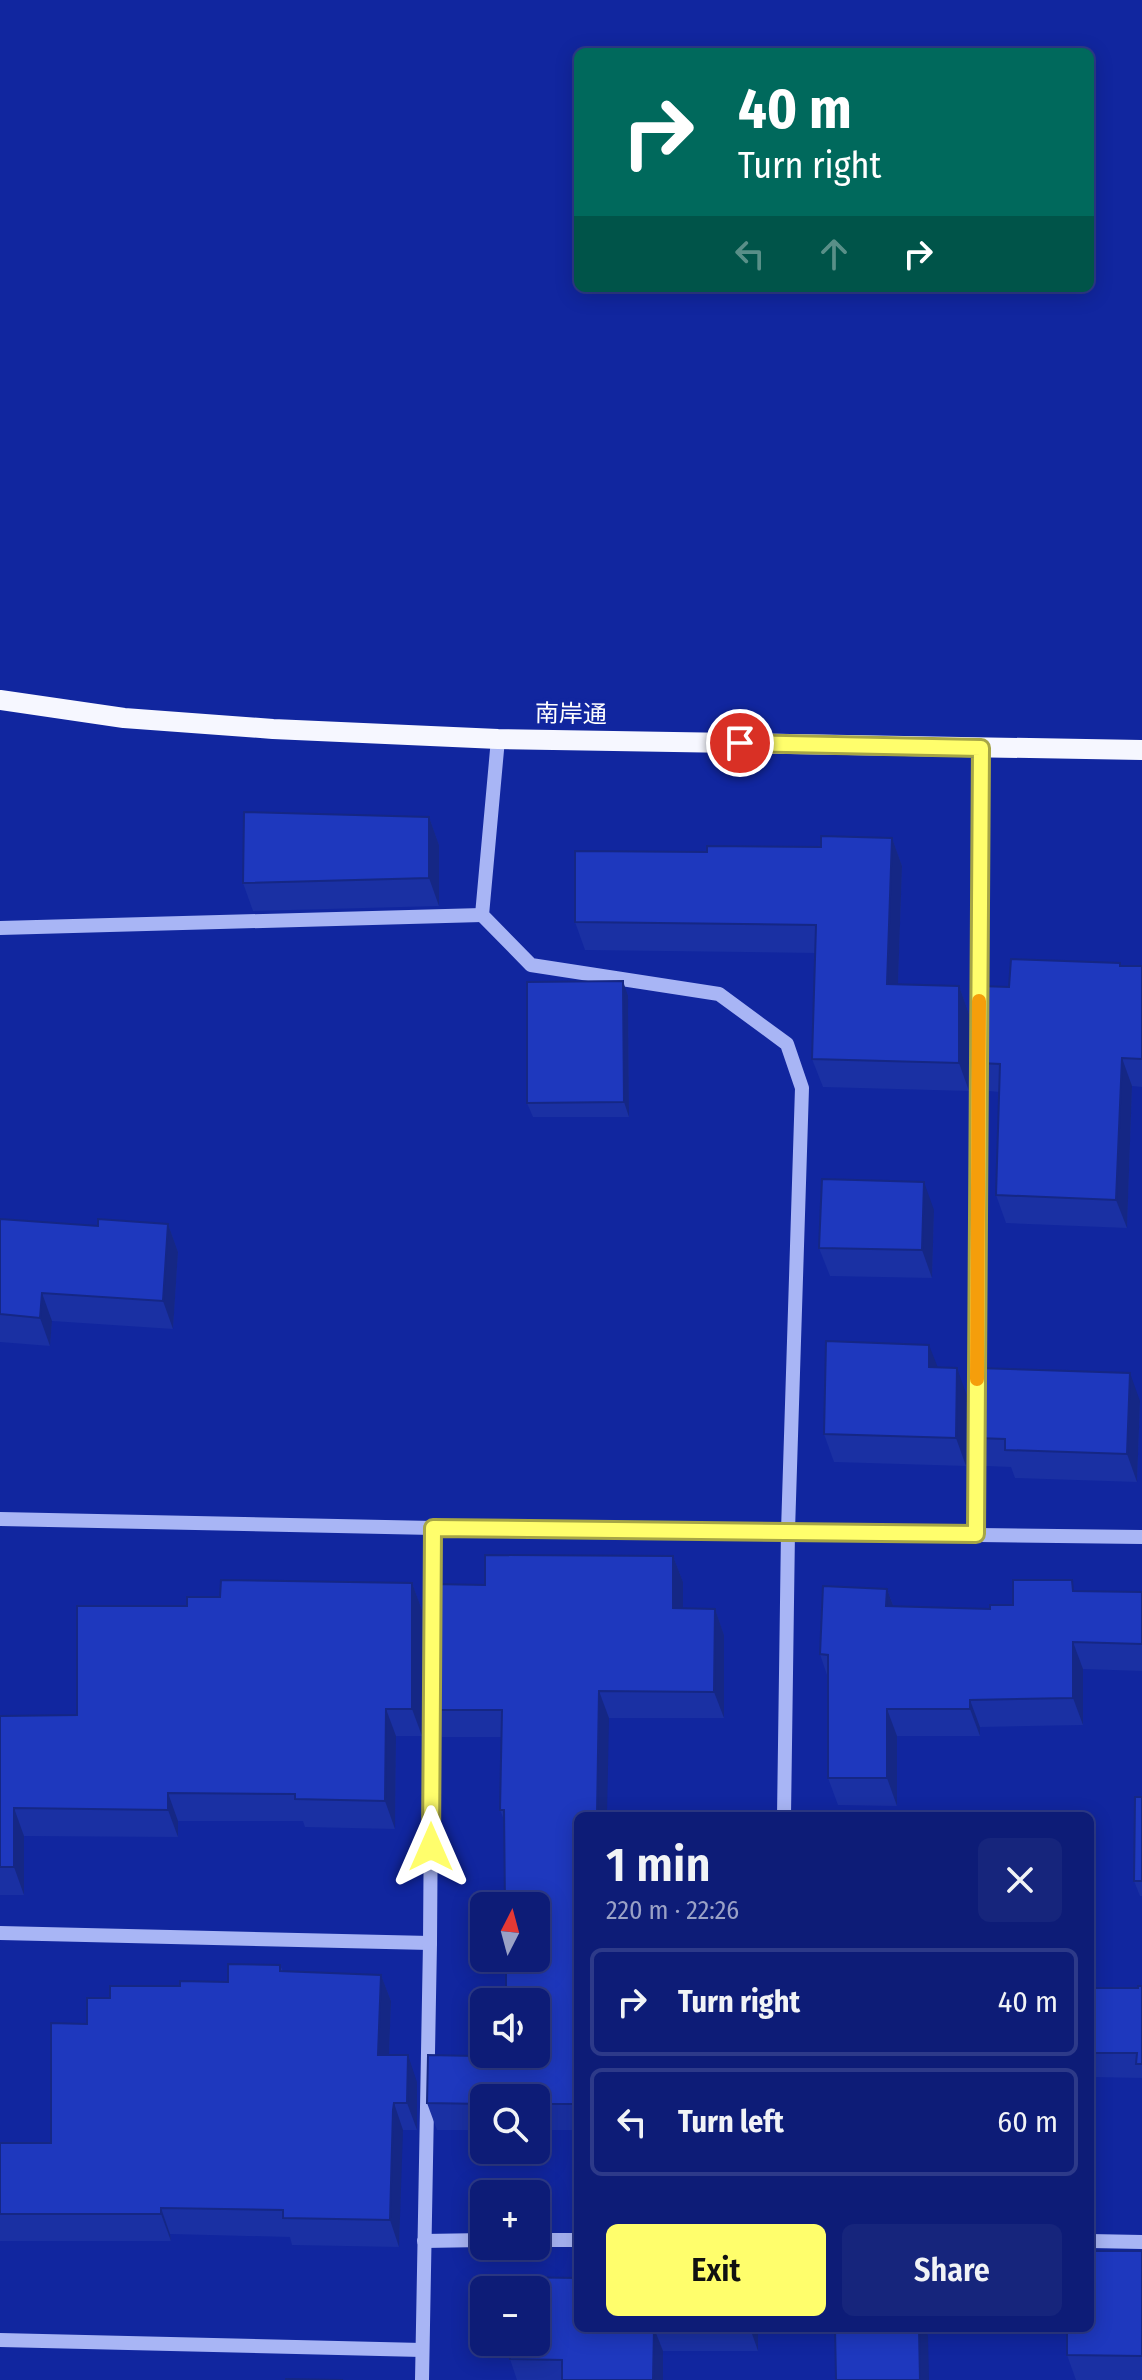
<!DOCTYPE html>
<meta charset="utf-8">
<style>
:root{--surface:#0d1c77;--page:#16257c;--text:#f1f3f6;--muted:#9aa1c6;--line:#2d3a89;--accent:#fffe6c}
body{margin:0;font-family:"Fira Sans Condensed","Noto Sans JP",sans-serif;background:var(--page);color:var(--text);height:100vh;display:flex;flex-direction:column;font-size:30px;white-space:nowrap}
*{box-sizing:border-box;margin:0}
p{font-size:26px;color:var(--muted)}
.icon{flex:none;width:44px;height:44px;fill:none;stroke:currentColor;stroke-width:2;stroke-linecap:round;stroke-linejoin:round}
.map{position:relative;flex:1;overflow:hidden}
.sheet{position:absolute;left:574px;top:1812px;width:520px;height:520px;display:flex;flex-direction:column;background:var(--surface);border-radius:12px;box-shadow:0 4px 20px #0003,0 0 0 2px var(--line)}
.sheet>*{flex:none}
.hud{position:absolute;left:574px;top:48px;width:520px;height:244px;border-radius:12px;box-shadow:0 4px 20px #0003,0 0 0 2px var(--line);background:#00695c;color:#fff;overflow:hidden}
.needle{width:52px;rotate:6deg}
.fabs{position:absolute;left:470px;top:1892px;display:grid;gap:16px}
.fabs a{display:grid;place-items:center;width:80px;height:80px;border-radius:12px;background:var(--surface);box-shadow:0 4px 20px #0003,0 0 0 2px var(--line);font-size:40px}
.pin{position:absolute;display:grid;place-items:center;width:68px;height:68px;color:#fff;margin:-34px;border:4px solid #fff;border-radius:50%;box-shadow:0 2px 8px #0007}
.me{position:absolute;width:88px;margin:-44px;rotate:0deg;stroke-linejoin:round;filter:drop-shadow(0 0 6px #0008)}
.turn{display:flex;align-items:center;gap:28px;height:168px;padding:0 32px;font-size:36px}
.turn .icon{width:104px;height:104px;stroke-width:2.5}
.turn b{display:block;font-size:56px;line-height:68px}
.lanes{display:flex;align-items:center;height:76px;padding:0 32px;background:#0003;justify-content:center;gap:40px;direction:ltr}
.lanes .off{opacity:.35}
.round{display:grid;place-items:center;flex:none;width:84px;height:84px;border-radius:12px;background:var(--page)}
.head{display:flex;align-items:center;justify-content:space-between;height:136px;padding:0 32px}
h1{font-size:48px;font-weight:600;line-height:60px}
.primary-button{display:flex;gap:16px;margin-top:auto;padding:16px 32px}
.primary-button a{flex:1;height:92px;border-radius:12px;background:var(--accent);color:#111;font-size:32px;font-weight:600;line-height:92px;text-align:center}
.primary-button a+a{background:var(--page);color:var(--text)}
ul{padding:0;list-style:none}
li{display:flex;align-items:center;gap:24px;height:108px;margin:0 16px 12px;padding:0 16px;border:4px solid var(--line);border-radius:12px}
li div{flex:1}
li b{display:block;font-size:30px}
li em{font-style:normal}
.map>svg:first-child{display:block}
</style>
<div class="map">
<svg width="1142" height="2380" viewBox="0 0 1142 2380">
<rect width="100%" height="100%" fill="#11269f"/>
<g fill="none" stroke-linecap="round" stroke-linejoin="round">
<g stroke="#a8b5f5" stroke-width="14">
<polyline points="498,739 482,915 531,965 719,994 787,1044 802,1088 788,1531 784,1816"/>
<polyline points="0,928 482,915"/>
<polyline points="979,1003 981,748"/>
<polyline points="977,1387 979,1048"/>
<polyline points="0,1519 433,1528 1142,1537"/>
<polyline points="976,1534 976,1420"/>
<polyline points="0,1933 430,1943"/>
<polyline points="536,2240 578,2240"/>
<polyline points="424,2241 484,2240"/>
<polyline points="1090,2241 1142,2242"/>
<polyline points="0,2340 422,2350"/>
<polyline points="422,2380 430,1943 433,1528"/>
</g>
<polyline stroke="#f6f7ff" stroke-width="20" points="0,700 124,718 273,729 498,739 1142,750"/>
</g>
<g fill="#1a30a3">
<polygon points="429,817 439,845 439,906 253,911 243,883"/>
<polygon points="892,838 902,866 898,984 959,986 969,1014 969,1091 823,1087 812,1059 816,953 585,950 575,922 707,852 821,847"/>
<polygon points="1121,966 1142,966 1142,1087 1132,1086 1127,1228 1006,1223 996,1195 999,1092 989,1091 979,1063"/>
<polygon points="628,996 629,1117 533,1117 527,1103"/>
<polygon points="934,1210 932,1278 830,1276 819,1248"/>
<polygon points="0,1219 98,1226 168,1224 178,1252 173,1329 52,1321 50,1346 0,1342"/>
<polygon points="967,1396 966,1466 834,1462 824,1434"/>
<polygon points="1140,1401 1137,1482 1015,1478 1011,1467 986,1466 976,1438"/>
<polygon points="673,1556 683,1582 683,1608 715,1609 724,1635 724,1718 609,1718 578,1816 578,2130 536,2130 536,2098 484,2098 484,2130 437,2130 427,2103 475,2056 536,2054 505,1822 500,1810 502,1737 442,1737 432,1710 485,1585"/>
<polygon points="412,1583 422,1610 422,1736 396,1736 395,1829 305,1827 303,1821 178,1821 178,1837 24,1836 24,1895 0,1895 0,1716 77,1715 187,1606 220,1597"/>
<polygon points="887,1589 894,1607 990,1609 1076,1591 1142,1592 1142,1671 1083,1669 1083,1725 980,1727 980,1736 897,1736 897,1806 838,1805 828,1778 828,1678 820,1654"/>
<polygon points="1142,1797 1142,1896 1140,1896 1134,1881"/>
<polygon points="280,1965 283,1971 381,1975 391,2001 389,2055 417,2082 417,2130 403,2130 402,2136 399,2247 292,2245 290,2237 170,2234 171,2241 0,2241 0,2143 51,2143 87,2024 110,1998 180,1986 228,1982"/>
<polygon points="1142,1986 1142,2079 1142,2078 1090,2077 1090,1988 1138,1988"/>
<polygon points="1142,2251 1142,2380 1076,2380 1067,2355"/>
<polygon points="578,2328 758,2328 758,2351 663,2351 663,2380 517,2380 510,2359"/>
</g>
<g fill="#152785">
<polygon points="429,817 439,845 439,906 429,878"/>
<polygon points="892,838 902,866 897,1012 887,984"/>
<polygon points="623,981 628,996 629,1117 624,1102"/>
<polygon points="959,986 969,1014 969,1091 959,1063"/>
<polygon points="1122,1058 1132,1086 1127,1228 1116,1200"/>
<polygon points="924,1182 934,1210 932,1278 922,1250"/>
<polygon points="168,1224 178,1252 173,1329 163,1301"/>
<polygon points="42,1293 52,1321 50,1346 40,1318"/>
<polygon points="929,1345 940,1373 929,1367"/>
<polygon points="957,1368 967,1396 966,1466 956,1438"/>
<polygon points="1130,1373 1140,1401 1137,1482 1127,1454"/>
<polygon points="673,1556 683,1582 683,1635 673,1608"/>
<polygon points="412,1583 422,1610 422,1736 412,1709"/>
<polygon points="887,1589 897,1616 886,1606"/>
<polygon points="715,1609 724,1635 724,1718 714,1692"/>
<polygon points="1073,1642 1083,1669 1083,1725 1073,1698"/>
<polygon points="599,1691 609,1718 607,1816 597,1816"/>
<polygon points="970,1700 980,1727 980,1736 970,1709"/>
<polygon points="386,1709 396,1736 395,1829 385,1801"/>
<polygon points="887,1709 897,1736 897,1806 887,1778"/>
<polygon points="168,1793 178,1821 178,1837 168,1810"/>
<polygon points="14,1808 24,1836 24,1895 14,1867"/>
<polygon points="381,1975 391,2001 388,2081 378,2055"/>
<polygon points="408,2055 417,2082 417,2130 407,2103"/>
<polygon points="394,2103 403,2130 399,2247 390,2220"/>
<polygon points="161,2208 170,2234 171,2241 161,2214"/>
<polygon points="654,2328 663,2351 663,2380 653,2380"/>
<polygon points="750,2328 758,2328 758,2351"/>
<polygon points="919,2328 925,2328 928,2336 929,2380 920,2380"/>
</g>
<g fill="#1e38be" stroke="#152785" stroke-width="2">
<polygon points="244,812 429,817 429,878 243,883"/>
<polygon points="821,836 892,838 887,984 959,986 959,1063 812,1059 816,925 575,922 575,851 707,852 707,846 821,847"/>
<polygon points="1011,959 1120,963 1120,966 1142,966 1142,1059 1122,1058 1116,1200 996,1195 1000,1064 979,1063 979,986 1009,987"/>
<polygon points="623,981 624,1102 527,1103 527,982"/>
<polygon points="822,1179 924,1182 922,1250 819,1248"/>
<polygon points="0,1219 98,1226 98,1219 168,1224 163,1301 42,1293 40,1318 0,1314"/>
<polygon points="826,1341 929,1345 929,1367 957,1368 956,1438 824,1434"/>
<polygon points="977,1368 1130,1373 1127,1454 1005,1450 1005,1439 976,1438"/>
<polygon points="485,1555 673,1556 673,1608 715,1609 714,1692 599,1691 597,1816 578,1816 578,2104 536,2104 536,2098 484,2098 484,2104 427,2103 428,2055 475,2056 475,2020 484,2020 484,2054 536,2054 536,2002 506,2002 506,1958 536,1958 536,1906 505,1906 504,1810 500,1810 502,1710 432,1710 433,1584 485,1585"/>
<polygon points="221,1580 412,1583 412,1709 386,1709 385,1801 295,1799 295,1794 168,1793 168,1810 14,1808 14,1867 0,1867 0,1716 77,1715 77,1606 187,1606 187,1597 220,1597"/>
<polygon points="1013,1580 1072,1580 1073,1591 1142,1592 1142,1644 1073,1642 1073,1698 970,1700 970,1709 887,1709 887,1778 828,1778 828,1655 820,1654 823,1586 887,1589 886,1606 990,1609 990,1605 1013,1605"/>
<polygon points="1135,1797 1142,1797 1142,1881 1134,1881"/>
<polygon points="228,1964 280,1965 280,1971 381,1975 378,2055 408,2055 407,2103 394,2103 393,2110 390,2220 283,2218 283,2210 161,2208 161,2214 0,2214 0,2143 51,2143 51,2023 87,2024 87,1998 110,1998 110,1986 180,1986 180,1981 228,1982"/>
<polygon points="1138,1986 1142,1986 1142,2064 1136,2064 1137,2053 1090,2053 1090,1988 1138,1988"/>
<polygon points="1090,2251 1142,2251 1142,2356 1067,2355 1067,2328 1090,2328"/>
<polygon points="511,2277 578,2278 578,2328 654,2328 653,2380 562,2380 562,2360 510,2359 510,2342 536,2342 536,2290 511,2290"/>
<polygon points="835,2328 919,2328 920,2380 836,2380"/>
<polygon points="286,2379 343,2380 286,2380"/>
</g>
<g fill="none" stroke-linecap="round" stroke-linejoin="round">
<g stroke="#a6a546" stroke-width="20">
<polyline id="route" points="431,1847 433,1528 976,1534 981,748 740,743"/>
</g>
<use href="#route" stroke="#fffe6c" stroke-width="14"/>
<polyline stroke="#f59e0b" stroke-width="14" points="977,1379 979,1001"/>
</g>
<g text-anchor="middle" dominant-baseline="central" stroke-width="8" stroke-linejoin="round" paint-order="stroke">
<g font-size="24" fill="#fff" stroke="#11269f">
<text transform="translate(571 714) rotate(1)">南岸通</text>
</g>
</g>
</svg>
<div class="fabs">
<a><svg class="needle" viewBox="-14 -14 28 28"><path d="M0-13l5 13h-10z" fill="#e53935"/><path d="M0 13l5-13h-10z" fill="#9aa1c6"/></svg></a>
<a><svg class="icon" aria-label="sound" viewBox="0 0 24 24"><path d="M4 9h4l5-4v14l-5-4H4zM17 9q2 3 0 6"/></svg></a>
<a><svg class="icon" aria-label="search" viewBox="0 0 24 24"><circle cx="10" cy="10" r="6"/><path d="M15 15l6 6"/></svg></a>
<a>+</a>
<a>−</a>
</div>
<div class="pin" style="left:740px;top:743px;background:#d93025"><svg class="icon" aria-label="arrive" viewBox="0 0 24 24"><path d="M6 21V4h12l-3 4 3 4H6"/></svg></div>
<svg class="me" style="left:431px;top:1847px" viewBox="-20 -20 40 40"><path d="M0-17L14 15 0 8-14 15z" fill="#fffe6c" stroke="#fff" stroke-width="4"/></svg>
<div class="hud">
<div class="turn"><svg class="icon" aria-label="right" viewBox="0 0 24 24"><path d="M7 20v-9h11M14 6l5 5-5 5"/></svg><div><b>40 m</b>Turn right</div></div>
<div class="lanes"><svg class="icon off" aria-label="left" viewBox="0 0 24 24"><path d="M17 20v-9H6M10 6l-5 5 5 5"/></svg><svg class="icon off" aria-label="ahead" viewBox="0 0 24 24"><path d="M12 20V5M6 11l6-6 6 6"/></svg><svg class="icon" aria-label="right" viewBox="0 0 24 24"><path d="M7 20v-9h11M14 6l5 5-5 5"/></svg></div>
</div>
<section class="sheet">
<div class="head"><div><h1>1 min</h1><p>220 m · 22:26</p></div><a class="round"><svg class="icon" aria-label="close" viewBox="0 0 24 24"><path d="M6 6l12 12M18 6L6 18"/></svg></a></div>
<ul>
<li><svg class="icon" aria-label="right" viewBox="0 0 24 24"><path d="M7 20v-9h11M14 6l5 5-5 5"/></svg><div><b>Turn right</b></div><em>40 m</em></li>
<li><svg class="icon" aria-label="left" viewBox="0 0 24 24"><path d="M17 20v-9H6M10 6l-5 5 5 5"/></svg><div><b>Turn left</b></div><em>60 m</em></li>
</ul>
<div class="primary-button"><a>Exit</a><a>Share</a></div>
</section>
</div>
